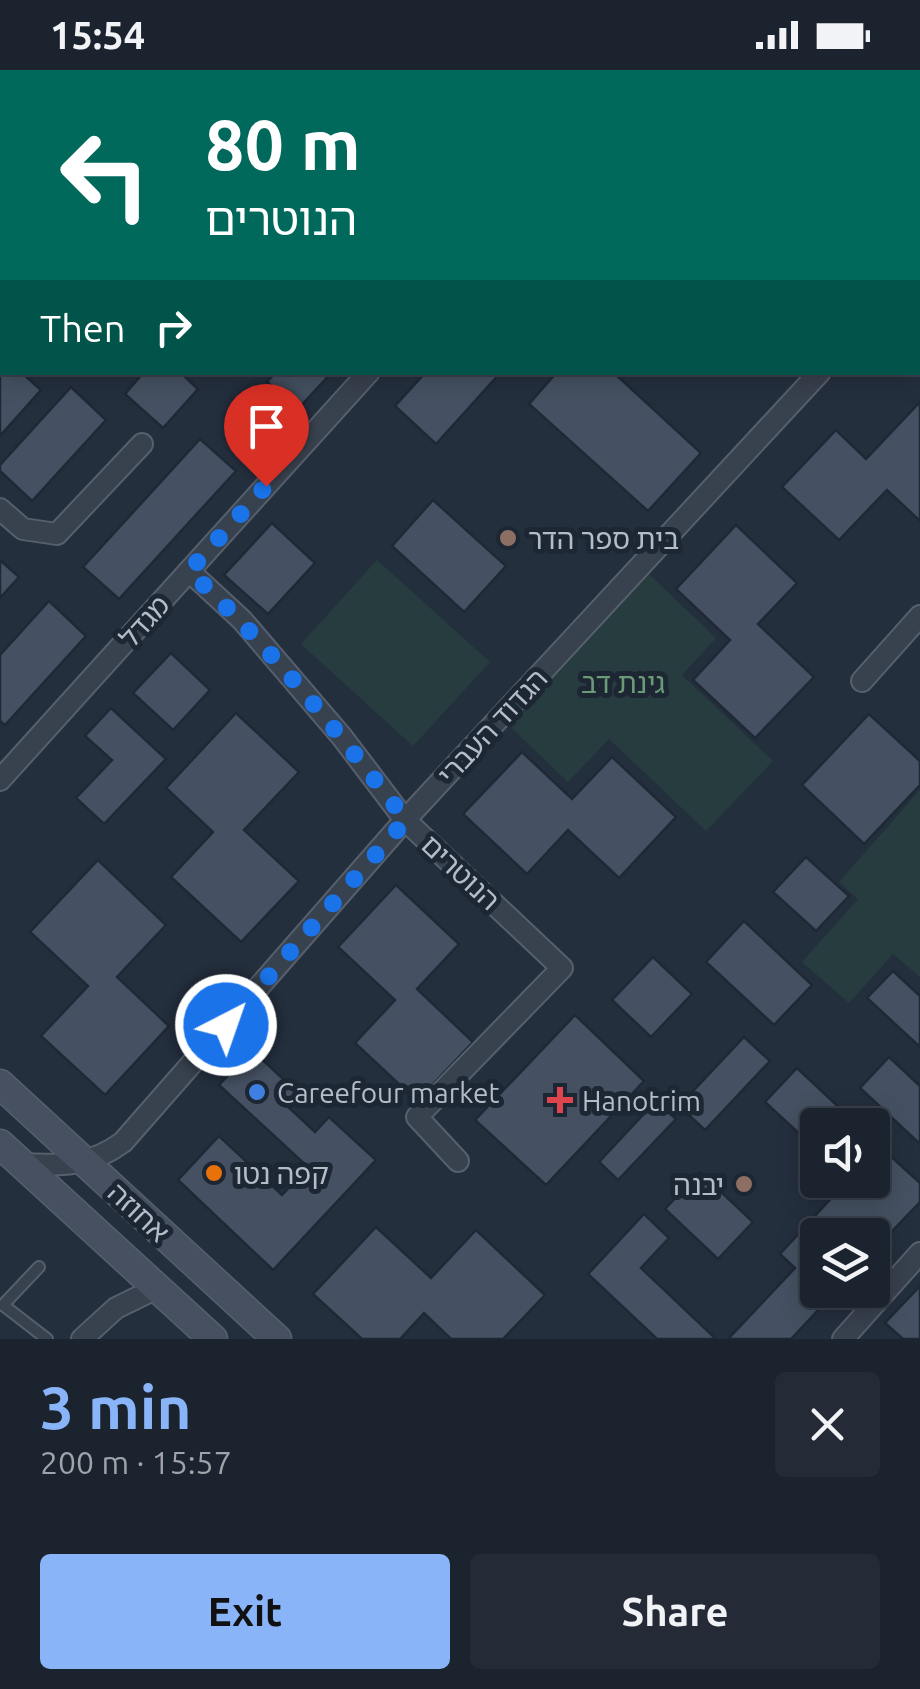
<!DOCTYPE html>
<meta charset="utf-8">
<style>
:root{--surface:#1b232e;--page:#242b36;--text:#f1f3f6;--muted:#a0a4aa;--line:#39404a;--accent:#8ab4f8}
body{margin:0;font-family:Ubuntu,"Noto Sans Hebrew",sans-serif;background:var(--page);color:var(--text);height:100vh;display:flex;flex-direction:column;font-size:38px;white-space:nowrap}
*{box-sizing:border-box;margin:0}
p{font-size:32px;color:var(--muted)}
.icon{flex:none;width:55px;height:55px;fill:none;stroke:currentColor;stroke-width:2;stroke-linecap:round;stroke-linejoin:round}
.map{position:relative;height:1269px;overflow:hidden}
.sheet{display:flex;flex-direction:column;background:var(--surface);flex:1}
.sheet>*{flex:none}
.guide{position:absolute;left:0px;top:0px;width:920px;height:305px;box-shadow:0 5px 25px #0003,0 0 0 2px var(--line);background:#00695c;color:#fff;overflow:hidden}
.controls{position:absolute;left:800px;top:1038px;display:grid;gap:20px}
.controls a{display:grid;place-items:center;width:90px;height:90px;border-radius:10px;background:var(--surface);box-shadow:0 5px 25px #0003,0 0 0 2px var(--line);font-size:50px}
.pin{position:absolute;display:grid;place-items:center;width:85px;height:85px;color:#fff;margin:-102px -42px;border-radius:50% 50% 50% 0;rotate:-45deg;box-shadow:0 0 10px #0007}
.pin .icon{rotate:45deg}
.me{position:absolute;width:110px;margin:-55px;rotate:41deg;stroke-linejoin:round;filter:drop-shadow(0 0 8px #0008)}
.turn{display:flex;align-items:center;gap:35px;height:210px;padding:0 40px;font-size:45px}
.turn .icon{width:130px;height:130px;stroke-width:2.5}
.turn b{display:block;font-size:70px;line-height:85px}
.then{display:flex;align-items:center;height:95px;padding:0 40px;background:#0003;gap:20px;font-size:38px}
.round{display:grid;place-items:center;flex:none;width:105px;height:105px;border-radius:10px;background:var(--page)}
.summary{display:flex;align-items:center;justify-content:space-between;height:170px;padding:0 40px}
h1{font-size:60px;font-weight:700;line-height:75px;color:var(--accent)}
.primary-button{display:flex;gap:20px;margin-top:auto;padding:20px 40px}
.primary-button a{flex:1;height:115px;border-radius:10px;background:var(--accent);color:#111;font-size:40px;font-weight:700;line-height:115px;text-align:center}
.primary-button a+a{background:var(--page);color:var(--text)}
.status{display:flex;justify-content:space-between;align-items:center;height:70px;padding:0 50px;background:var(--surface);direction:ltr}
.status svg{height:28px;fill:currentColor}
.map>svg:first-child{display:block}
</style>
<div class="status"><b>15:54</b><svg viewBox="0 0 49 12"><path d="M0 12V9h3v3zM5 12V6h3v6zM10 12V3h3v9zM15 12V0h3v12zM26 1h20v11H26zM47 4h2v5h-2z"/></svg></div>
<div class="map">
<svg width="920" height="1269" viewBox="0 0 920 1269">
<rect width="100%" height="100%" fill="#242f3e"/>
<g fill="#263c3f">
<polygon points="377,490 490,592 413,676 301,574"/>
<polygon points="648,503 716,568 682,605 773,691 706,761 609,669 568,712 505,652"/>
<polygon points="920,720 920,907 893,884 849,933 802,892 858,829 839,812"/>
</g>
<g fill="#455162" stroke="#1f2835" stroke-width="2.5">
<polygon points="399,0 465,0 468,2 402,2"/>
<polygon points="835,0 920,0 920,38 918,41 918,2 833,2"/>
<polygon points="0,283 2,302 21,302 41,320 0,366"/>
<polygon points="144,302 180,302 198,319 163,358 125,324"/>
<polygon points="276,302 332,302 298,339 267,312"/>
<polygon points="426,302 501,302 436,374 395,336"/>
<polygon points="557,302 613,302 701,383 648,441 529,334"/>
<polygon points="71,317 106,350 32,431 0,401 0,395"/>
<polygon points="920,332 920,451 887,420 839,470 782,417 836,360 866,389"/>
<polygon points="200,369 236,401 119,529 83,497"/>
<polygon points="433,430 506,496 464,542 392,476"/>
<polygon points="272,453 315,493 268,544 224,505"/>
<polygon points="736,455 797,513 758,554 814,607 755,668 693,610 730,570 676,519"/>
<polygon points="0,490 19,507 0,528"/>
<polygon points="49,531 86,566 5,655 0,651 0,585"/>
<polygon points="171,583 210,620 173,660 133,623"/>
<polygon points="111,638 166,689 104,754 76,728 112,690 85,666"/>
<polygon points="236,643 299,702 244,760 299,811 241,872 171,807 213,762 166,718"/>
<polygon points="869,644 920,691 920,715 864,774 802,715"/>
<polygon points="522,682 572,729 612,687 676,747 619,808 568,760 527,804 463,744"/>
<polygon points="806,787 849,826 816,861 773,822"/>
<polygon points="98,790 166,855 117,907 169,956 105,1025 41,966 88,916 30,862"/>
<polygon points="396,815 459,874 417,919 473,972 417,1031 355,973 395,930 338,877"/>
<polygon points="744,851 812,915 774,955 706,892"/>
<polygon points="653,887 692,924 651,967 612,930"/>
<polygon points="893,901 920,926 920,977 867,928"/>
<polygon points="575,945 644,1011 546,1115 475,1050"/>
<polygon points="744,967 770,991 705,1060 679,1036"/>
<polygon points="252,980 298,1023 286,1035 315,1062 329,1047 376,1090 273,1200 178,1110 219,1066 282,1125 308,1097 219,1015"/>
<polygon points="889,987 920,1016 920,1074 860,1018"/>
<polygon points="797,998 858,1055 818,1055 818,1081 765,1032"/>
<polygon points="656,1031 676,1049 618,1110 599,1092"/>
<polygon points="872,1069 920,1113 920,1132 872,1182 872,1165 818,1165 818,1220 837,1220 791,1269 728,1269 795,1198 780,1184 848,1110 872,1110"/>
<polygon points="700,1102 753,1152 718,1189 665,1139"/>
<polygon points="644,1144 669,1168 641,1198 716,1269 657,1269 588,1204"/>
<polygon points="376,1157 431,1208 476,1160 545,1225 503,1269 451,1269 424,1243 400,1269 362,1269 313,1224"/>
<polygon points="920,1216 920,1269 903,1269 885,1253"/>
</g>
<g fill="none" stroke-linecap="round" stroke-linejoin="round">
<g stroke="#565f6c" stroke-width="14">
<g id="lane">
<polyline points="918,202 920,200"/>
<polyline points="39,1197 3,1235 47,1269"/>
</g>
</g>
<g stroke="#565f6c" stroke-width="24">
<g id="street">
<polyline points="188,2 190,0"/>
<polyline points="0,205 2,202"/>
<polyline points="0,439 23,459 57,464 142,374"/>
<polyline points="189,501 242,550 342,667 405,750 562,898 417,1047 458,1091"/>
<polyline points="862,611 920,546"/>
<polyline points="0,710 369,302"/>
<path d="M22 1094C61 1096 91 1096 123 1072L405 750 820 302"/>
<polyline points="82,1269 116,1238 157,1218"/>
<polyline points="843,1269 920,1183"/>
</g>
</g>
<g stroke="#565f6c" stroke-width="31">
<g id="secondary">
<polyline points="601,0 601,2"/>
<polyline points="669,0 669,2"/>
<polyline points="918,256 920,258"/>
<polyline points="0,1014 277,1269"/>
<polyline points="0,1074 213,1269"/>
</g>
</g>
<use href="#lane" stroke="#38414e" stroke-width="10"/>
<use href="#street" stroke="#38414e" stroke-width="20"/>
<use href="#secondary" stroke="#465061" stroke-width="28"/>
</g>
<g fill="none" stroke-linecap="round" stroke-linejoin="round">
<path stroke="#1a73e8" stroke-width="18" stroke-dasharray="0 32.4" d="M226 955 406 750C338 662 270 576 189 501L266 416"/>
</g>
<g fill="#8d6e63" stroke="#1d2633" stroke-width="4">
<circle cx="508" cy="468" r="10"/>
<circle cx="744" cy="1114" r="10"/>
</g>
<circle fill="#3f7fe0" stroke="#1d2633" stroke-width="4" cx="257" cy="1022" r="10"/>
<path fill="#e0444e" stroke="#1d2633" stroke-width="4" d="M555 1015h10v10h10v10h-10v10h-10v-10h-10v-10h10z"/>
<circle fill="#e8710a" stroke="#1d2633" stroke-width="4" cx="214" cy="1103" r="10"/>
<g text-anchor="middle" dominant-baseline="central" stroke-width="10" stroke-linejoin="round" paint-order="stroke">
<g font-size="28" fill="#b4bcc9" stroke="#1d2633" text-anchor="start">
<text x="528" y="468">בית ספר הדר</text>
<text x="277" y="1022">Careefour market</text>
<text x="582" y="1030">Hanotrim</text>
<text x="234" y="1103">קפה נטו</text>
<text x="724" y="1114" text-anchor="end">יבנה</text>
</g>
<g font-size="28" fill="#b4bcc9" stroke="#1d2633">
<text transform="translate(144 551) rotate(-48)">מגדל</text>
<text transform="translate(492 656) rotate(-47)">הגדוד העברי</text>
<text transform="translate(461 802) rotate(43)">הנוטרים</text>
<text transform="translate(139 1142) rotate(43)">אחוזה</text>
</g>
<g font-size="28" fill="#6b9a76" stroke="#1d2633">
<text x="623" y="612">גינת דב</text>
</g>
</g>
</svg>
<div class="controls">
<a><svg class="icon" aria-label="sound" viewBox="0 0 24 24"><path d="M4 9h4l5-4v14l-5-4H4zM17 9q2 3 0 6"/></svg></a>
<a><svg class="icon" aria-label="layers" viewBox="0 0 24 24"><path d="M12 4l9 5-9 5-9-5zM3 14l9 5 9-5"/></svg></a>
</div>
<div class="pin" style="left:266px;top:416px;background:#d93025"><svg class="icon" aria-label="arrive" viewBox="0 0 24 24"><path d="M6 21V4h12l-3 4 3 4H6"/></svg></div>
<svg class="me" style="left:226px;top:955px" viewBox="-20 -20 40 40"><circle r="17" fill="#1a73e8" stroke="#fff" stroke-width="3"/><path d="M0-11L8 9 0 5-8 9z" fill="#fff"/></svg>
<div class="guide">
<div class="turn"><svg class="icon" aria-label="left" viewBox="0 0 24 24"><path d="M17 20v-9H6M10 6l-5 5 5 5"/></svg><div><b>80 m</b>הנוטרים</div></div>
<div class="then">Then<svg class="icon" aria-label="right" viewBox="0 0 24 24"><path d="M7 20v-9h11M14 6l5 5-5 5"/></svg></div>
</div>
</div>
<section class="sheet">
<div class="summary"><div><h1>3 min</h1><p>200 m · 15:57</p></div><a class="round"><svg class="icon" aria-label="close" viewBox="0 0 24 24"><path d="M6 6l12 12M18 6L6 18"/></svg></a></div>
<div class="primary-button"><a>Exit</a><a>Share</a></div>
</section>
